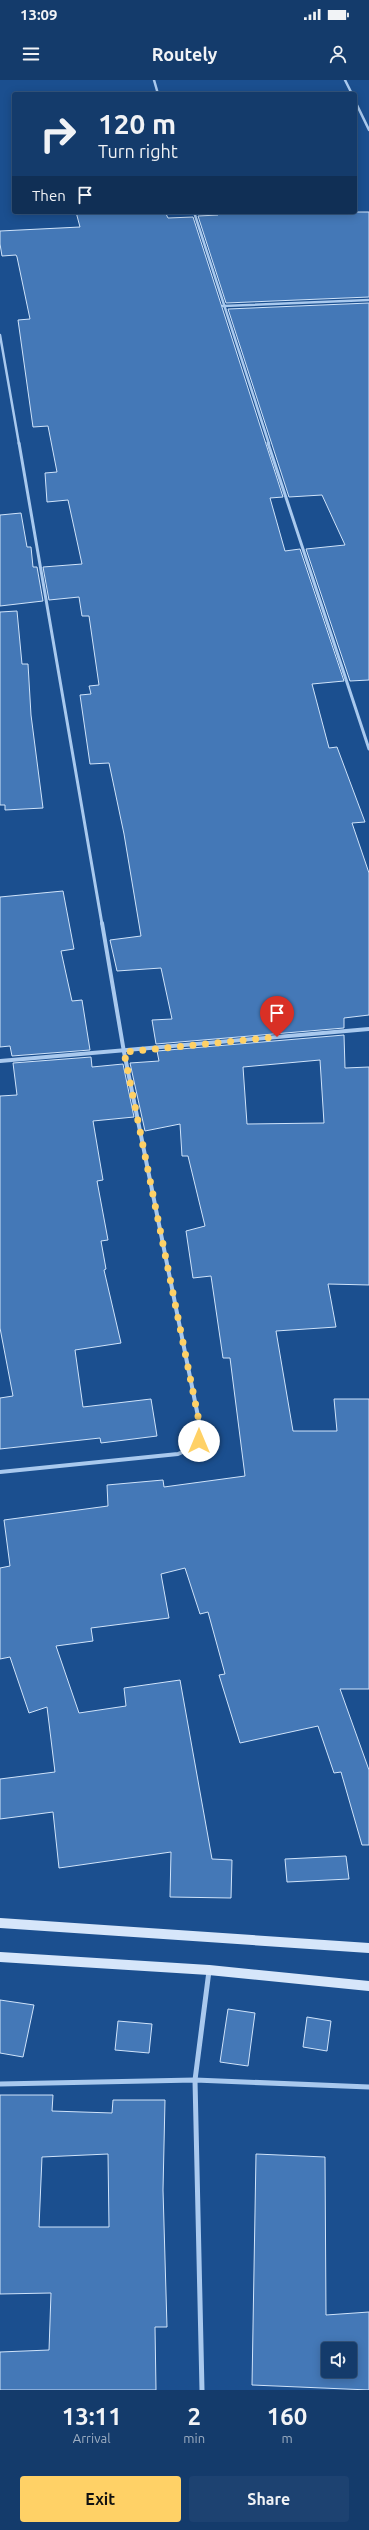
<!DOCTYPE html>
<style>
:root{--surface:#143b6b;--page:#1d4271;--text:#f1f3f6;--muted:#9dadc1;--line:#33557e;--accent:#ffd166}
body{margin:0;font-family:Ubuntu,sans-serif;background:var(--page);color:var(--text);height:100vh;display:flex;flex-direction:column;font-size:15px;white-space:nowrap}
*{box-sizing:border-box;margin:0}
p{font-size:13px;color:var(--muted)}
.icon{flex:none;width:22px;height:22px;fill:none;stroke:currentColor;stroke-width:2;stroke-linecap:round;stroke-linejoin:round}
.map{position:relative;height:2310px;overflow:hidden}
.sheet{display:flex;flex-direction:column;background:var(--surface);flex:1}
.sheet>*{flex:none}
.top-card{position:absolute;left:12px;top:12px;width:345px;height:122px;border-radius:4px;box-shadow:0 2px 10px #0003,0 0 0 1px var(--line);background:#143b6b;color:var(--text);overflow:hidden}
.buttons{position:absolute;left:321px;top:2262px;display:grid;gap:8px}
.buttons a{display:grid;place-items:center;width:36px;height:36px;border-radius:4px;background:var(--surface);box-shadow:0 2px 10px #0003,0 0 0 1px var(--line);font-size:20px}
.pin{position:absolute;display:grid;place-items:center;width:34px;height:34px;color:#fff;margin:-41px -17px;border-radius:50% 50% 50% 0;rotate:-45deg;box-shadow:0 0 4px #0007}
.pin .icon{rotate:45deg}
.me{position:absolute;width:44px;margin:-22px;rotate:0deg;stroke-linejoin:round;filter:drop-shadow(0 0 3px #0008)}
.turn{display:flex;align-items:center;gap:14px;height:84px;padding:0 20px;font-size:18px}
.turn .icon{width:52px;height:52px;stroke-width:2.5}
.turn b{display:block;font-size:28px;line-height:34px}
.then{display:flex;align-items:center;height:38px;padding:0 20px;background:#0003;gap:8px;font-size:15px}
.eta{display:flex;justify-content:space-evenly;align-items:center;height:68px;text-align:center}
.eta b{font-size:24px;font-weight:700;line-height:28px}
.primary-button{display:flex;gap:8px;margin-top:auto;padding:8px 20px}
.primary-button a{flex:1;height:46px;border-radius:4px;background:var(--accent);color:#111;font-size:16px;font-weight:700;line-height:46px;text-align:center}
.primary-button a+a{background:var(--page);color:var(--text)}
.status{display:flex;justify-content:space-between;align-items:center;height:28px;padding:0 20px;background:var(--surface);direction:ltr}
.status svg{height:11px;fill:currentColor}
header{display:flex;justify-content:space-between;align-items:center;height:52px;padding:0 20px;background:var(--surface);font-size:18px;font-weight:700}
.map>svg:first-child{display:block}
</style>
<div class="status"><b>13:09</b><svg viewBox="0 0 49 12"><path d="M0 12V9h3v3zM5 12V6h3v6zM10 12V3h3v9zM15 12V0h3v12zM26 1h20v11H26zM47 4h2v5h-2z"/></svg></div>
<header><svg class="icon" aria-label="menu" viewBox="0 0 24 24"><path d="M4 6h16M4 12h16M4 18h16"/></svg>Routely<svg class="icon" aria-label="person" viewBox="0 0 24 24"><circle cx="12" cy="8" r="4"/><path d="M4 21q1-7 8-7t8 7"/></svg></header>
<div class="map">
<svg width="369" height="2310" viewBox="0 0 369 2310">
<rect width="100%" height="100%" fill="#1b4f8f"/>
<g fill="#4478b7" stroke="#cfe3fa" fill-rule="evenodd">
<polygon points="76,132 165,132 168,138 193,137 283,417 270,418 285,471 300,469 344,601 312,604 329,668 337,667 365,742 352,743 369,793 369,935 344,938 344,948 156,964 152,940 172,939 161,888 117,891 110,860 141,856 124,754 109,683 90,684 80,615 91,614 89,606 99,605 89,536 82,536 79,517 49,520 43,487 82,484 68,420 47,422 45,393 57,392 48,346 33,347 18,240 30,239 17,177 16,175 2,176 0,164 0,151 80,147"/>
<polygon points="217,132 369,132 369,217 226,223 198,136 218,135"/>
<polygon points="369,223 369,600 350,601 306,469 345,465 322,415 289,417 228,229"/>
<polygon points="21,433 27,467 31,467 33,487 37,487 43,521 0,526 0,435"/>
<polygon points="17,531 22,584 28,584 31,635 43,728 5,730 5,725 0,725 0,532"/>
<polygon points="63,811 74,869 61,871 72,921 82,920 90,970 12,976 10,966 0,967 0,817"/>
<path d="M344 955 345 988 369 987V1205L328 1204 336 1247 276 1251 293 1351H337L334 1319H369V1609H340L369 1690V1765H362L341 1692 334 1693 318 1646 240 1663 219 1595 225 1594 208 1532 200 1534 185 1488 161 1494 169 1538 91 1548 93 1561 56 1566 79 1633 126 1626 124 1608 180 1600 212 1779 232 1780 231 1818 170 1817 171 1772 59 1788 53 1732 0 1739V1699L55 1692 47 1627 29 1633 10 1577 0 1579V1488L10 1486 4 1440 108 1426 107 1405 163 1400 164 1407 245 1396 230 1278H223L211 1196 193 1198 186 1151 205 1146 188 1076H182L180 1044 145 1051 130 983 159 981 157 971ZM320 980 324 1043 247 1044 243 987Z"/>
<polygon points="91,977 92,987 123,984 134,1037 93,1041 103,1100 97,1101 108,1160 101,1161 106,1189 104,1190 121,1263 75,1270 83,1327 151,1319 157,1356 101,1363 100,1358 0,1369 0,1318 13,1316 0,1248 0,1016 17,1015 13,983"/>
<polygon points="346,1776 349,1799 287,1802 285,1779"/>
<polygon points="0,1920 34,1925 23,1977 0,1973"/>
<polygon points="228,1929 255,1933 248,1986 220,1982"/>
<polygon points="307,1937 331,1941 327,1971 303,1967"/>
<polygon points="118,1941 152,1944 149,1973 115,1970"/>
<path d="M0 2015H53L52 2031 112 2033 113 2020H165L163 2110 167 2247H155L156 2310H0V2272L49 2270 51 2213 0 2214ZM108 2074 109 2147H39L42 2077Z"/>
<path d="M256 2074 325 2077 326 2235 369 2232V2310L252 2305ZM328 2269H350V2291H328Z"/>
</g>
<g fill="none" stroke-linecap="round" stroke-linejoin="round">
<g stroke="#a9c9ee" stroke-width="2.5">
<polyline points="154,0 158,14"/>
<polyline points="345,0 352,14"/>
<polyline points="355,21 369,50"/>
<polyline points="194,132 269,364"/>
<polyline points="223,226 369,220"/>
<polyline points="0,255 19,364"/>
</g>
<g stroke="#a9c9ee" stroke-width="3">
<polyline points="19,363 102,844"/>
<polyline points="268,363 369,669"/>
</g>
<g stroke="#a9c9ee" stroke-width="4">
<polyline points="0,981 369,949"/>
<polyline points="0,1392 178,1374 194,1367 201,1351 124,972 102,843"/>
</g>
<g stroke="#a9c9ee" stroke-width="5">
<polyline points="0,2004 195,2000 369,2007"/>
<polyline points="202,2310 195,2000 209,1891"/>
</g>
<g stroke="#d6e6fa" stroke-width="10">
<polyline points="0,1843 369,1868"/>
<polyline points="0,1877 209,1890 369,1906"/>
</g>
</g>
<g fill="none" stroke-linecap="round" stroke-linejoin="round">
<polyline stroke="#ffd166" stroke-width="7" stroke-dasharray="0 12.6" points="199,1361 201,1351 124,972 277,957"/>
</g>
</svg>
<div class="buttons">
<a><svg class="icon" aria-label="sound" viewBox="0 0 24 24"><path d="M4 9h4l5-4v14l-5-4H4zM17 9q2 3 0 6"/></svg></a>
</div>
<div class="pin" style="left:277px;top:957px;background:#d93025"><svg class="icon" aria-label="arrive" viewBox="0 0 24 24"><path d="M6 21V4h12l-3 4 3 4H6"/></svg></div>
<svg class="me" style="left:199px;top:1361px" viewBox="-20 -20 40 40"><circle r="19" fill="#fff"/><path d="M0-13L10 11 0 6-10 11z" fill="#ffd166"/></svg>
<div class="top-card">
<div class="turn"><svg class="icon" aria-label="right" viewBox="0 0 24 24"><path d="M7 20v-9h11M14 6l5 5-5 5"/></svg><div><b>120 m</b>Turn right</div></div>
<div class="then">Then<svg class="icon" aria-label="arrive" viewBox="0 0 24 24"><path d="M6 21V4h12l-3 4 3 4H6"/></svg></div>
</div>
</div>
<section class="sheet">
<div class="eta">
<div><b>13:11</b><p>Arrival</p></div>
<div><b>2</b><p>min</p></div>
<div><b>160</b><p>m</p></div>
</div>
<div class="primary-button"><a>Exit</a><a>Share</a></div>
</section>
